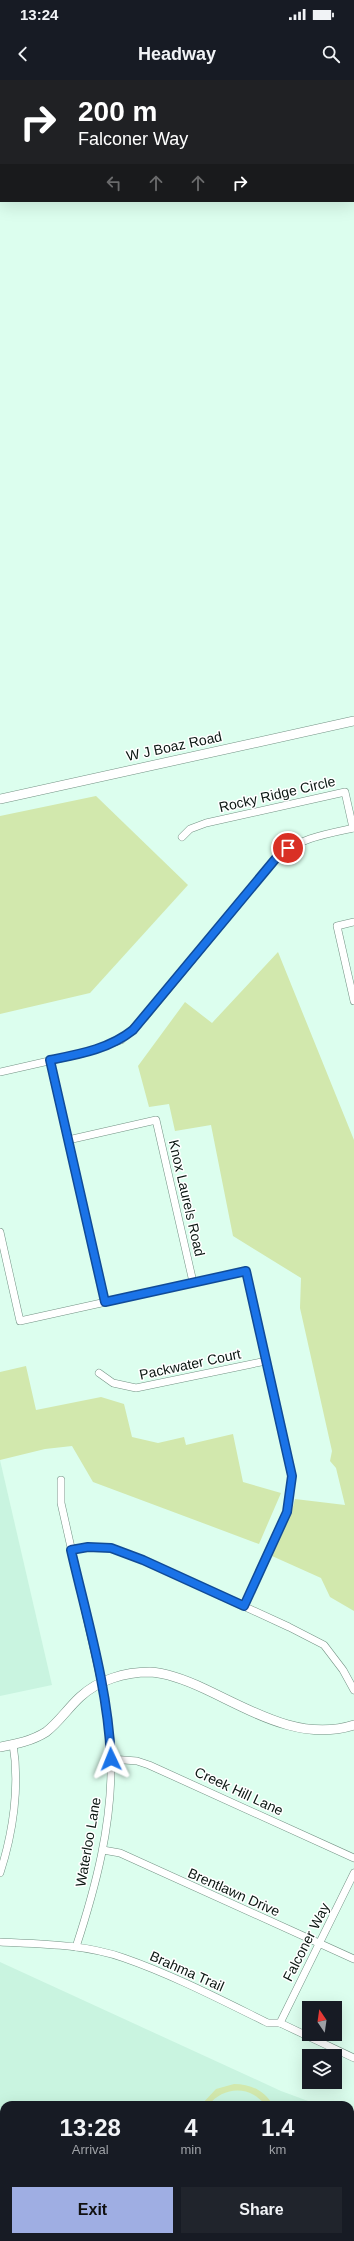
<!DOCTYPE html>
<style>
:root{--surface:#171b24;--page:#20242c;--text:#f1f3f6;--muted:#9ea1a6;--accent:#9faee3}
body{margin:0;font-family:Helvetica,sans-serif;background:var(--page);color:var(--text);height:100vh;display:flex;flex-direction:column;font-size:15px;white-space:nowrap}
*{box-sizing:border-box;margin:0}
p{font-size:13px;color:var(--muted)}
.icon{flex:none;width:22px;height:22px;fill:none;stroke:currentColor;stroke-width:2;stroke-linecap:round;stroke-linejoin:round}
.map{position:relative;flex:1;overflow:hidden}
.panel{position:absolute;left:0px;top:2021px;width:354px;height:140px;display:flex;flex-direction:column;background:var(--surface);border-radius:12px 12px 0 0;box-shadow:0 4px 16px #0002}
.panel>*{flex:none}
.hud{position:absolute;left:0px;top:0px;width:354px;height:122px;box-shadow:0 4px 16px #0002;background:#202124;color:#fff;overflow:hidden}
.needle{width:26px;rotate:347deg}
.tools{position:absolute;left:302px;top:1921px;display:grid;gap:8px}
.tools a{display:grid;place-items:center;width:40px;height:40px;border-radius:0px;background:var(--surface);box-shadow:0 4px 16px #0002;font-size:20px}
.pin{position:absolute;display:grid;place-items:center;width:34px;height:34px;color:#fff;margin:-17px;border:2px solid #fff;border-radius:50%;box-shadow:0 1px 4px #0007}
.me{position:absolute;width:44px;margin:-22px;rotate:358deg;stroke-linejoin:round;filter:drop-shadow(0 0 3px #0008)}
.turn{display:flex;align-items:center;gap:14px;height:84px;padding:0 12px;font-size:18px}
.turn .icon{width:52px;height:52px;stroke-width:2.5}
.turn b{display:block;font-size:28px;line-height:34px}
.lanes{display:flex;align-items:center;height:38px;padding:0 12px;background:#0003;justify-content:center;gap:20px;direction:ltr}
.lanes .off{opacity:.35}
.eta{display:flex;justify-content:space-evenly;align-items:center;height:68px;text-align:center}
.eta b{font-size:24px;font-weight:600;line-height:28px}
.cta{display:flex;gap:8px;margin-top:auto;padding:8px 12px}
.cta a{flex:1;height:46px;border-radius:0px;background:var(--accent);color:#111;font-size:16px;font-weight:600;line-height:46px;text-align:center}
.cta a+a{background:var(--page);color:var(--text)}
.status{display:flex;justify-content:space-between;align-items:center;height:28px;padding:0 20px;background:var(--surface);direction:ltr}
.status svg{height:11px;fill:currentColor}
header{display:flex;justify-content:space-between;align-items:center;height:52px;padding:0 12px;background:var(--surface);font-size:18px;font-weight:600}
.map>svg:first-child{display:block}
</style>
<div class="status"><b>13:24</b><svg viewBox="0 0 49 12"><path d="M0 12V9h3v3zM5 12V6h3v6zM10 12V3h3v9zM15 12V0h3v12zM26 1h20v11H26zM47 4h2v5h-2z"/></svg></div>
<header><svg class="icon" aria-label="back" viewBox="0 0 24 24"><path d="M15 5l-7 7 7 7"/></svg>Headway<svg class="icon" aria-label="search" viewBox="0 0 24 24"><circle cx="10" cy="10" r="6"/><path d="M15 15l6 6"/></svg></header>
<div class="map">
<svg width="354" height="2161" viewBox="0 0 354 2161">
<rect width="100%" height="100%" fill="#dcfeee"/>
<g fill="#c9f4e0">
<polygon points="0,1380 52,1605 0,1616"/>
<polygon points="0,1882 281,2011 319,2025 4,2025 4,2142 0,2140"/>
<polygon points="350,2036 354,2038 354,2161 45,2161 36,2157 350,2157"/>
</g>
<g fill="#d2e8ad">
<polygon points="96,716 188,805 90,913 0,934 0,736"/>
<polygon points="278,872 354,1060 354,1531 330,1517 321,1498 272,1476 291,1434 295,1419 345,1425 336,1388 330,1381 332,1371 300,1228 301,1198 233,1156 211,1045 175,1051 169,1024 149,1027 138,986 185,922 212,943"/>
<polygon points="26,1286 36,1330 101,1317 124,1324 132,1357 158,1363 184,1357 186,1365 233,1354 243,1402 281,1413 259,1464 93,1402 72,1366 45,1369 0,1380 0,1292"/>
<path d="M234 2004C250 2004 264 2010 273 2025 263 2025 262 2020 254 2015 239 2006 219 2011 209 2025H201L216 2009Z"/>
</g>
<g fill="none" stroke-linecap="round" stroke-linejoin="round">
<g stroke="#739284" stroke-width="8">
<g id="street">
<polyline points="124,0 124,1"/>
<polyline points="353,14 354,14"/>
<polyline points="182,757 190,749 206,743 345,712 353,748"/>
<polyline points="354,842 337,846 354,921"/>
<polyline points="50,981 105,1222"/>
<path d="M0 992 84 973 121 960 146 936 277 777C300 758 326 754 354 748"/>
<polyline points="68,1060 156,1040 193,1202"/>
<polyline points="0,1152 20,1241 246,1191 292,1396 287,1432 244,1526"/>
<polyline points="99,1293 113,1303 136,1308 266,1281"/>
<path d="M61 1400V1423C71 1466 80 1509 90 1552 100 1595 110 1637 111 1681 112 1745 96 1806 76 1867"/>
<polyline points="71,1470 88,1467 111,1468 143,1480 289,1547 324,1565 343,1590 354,1610"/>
<polyline points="111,1679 137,1681 149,1685 354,1778"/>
<polyline points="103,1770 120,1773 354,1879"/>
<path d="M0 1793C13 1753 20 1706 13 1664"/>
<path d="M0 1862C41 1864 84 1864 124 1878 173 1895 221 1920 268 1943H280L354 1978"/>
<polyline points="280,1943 354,1793"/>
</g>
</g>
<g stroke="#739284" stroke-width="10">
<g id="secondary">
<polyline points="0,719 354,641"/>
<path d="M0 1667C16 1664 32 1661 46 1652 59 1642 68 1628 80 1617 98 1600 125 1592 150 1592 169 1593 188 1601 205 1609 252 1631 301 1662 354 1645"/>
</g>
</g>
<use href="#street" stroke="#fff" stroke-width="7"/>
<use href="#secondary" stroke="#fff" stroke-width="9"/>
</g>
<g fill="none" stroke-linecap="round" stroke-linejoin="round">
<g stroke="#114b97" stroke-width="10">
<path id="route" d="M111 1679C108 1608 87 1539 71 1470L88 1467 111 1468 143 1480 244 1526 287 1432 292 1396 246 1191 105 1222 50 980C80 974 109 969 133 950L277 777 288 768"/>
</g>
<use href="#route" stroke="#1a73e8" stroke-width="7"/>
</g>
<g text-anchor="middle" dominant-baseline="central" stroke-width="3" stroke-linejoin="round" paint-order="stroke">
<g font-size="14" fill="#0b1712" stroke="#fff">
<text transform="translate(174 666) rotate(-12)">W J Boaz Road</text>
<text transform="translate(277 714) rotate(-13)">Rocky Ridge Circle</text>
<text transform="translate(187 1118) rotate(77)">Knox Laurels Road</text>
<text transform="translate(190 1284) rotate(-12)">Packwater Court</text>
<text transform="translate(239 1711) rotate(25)">Creek Hill Lane</text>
<text transform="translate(88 1762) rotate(-80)">Waterloo Lane</text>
<text transform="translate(234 1812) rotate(24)">Brentlawn Drive</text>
<text transform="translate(306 1862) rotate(-63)">Falconer Way</text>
<text transform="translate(187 1891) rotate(24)">Brahma Trail</text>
</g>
</g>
</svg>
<div class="tools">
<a><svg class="needle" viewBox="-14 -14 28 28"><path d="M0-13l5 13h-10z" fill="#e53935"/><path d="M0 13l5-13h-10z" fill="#9ea1a6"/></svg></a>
<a><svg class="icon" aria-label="layers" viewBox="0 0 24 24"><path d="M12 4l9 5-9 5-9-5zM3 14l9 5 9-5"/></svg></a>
</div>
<div class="pin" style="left:288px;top:768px;background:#d93025"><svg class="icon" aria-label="arrive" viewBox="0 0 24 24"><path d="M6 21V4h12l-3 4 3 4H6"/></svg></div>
<svg class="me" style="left:111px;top:1679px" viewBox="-20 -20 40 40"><path d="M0-17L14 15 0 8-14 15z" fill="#1a73e8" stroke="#fff" stroke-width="4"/></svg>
<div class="hud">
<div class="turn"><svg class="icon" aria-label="right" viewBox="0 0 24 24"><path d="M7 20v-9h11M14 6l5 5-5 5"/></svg><div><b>200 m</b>Falconer Way</div></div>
<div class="lanes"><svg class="icon off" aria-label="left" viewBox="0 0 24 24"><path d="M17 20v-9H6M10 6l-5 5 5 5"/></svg><svg class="icon off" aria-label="ahead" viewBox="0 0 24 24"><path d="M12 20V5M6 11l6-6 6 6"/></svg><svg class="icon off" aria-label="ahead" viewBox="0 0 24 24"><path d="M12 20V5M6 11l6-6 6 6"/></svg><svg class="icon" aria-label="right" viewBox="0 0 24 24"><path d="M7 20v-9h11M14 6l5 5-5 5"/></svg></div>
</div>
<section class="panel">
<div class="eta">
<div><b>13:28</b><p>Arrival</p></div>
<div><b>4</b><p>min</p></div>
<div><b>1.4</b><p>km</p></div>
</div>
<div class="cta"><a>Exit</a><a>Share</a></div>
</section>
</div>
